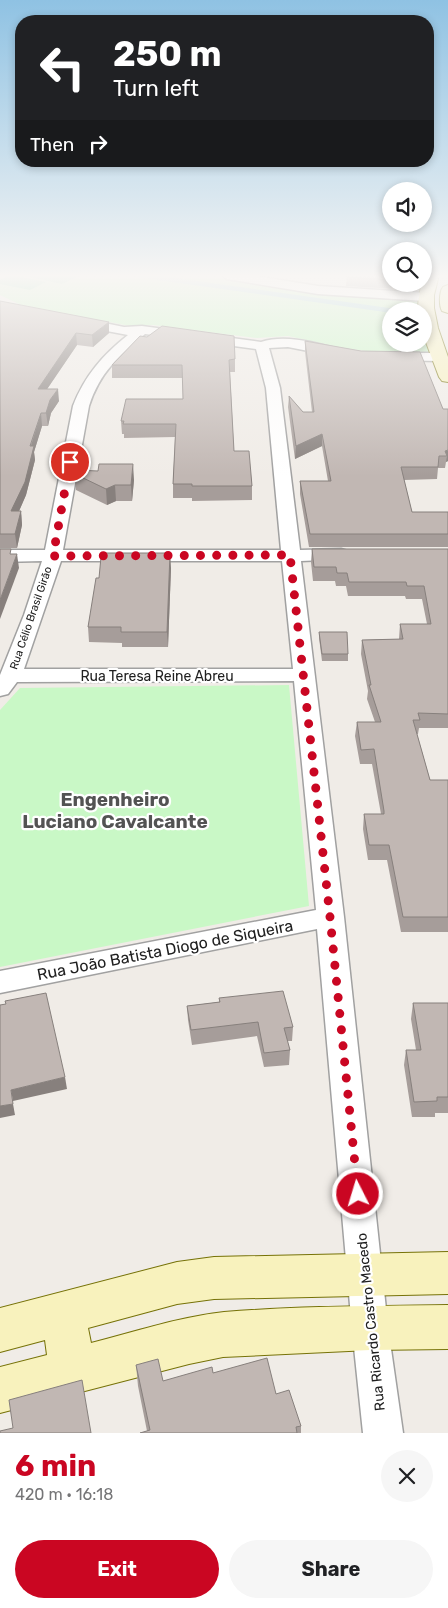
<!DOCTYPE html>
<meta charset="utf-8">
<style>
:root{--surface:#fff;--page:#f6f6f6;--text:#202124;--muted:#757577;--accent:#ca0622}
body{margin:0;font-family:Rubik,sans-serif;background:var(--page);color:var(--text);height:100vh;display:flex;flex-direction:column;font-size:19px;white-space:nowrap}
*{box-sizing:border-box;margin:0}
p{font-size:16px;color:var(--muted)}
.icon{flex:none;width:28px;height:28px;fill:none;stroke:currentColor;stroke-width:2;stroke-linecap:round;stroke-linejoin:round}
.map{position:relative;height:1433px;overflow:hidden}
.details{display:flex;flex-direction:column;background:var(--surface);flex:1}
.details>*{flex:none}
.top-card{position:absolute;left:15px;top:15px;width:419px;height:152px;border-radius:20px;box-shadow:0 2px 8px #0003;background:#202124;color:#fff;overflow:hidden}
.controls{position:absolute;left:382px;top:182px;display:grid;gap:10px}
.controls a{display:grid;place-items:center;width:50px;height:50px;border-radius:50%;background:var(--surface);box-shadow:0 2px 8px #0003;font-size:25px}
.pin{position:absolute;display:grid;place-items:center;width:42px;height:42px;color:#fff;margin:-21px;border:2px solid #fff;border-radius:50%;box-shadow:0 1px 5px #0007}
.me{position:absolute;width:55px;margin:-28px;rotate:355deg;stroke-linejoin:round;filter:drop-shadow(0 0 4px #0008)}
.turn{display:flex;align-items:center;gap:18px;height:105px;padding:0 15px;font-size:22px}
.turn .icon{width:65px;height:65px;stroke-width:2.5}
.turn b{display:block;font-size:35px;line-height:42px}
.then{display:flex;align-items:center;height:48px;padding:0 15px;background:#0003;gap:10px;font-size:19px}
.round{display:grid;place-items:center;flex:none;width:52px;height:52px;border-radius:26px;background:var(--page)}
.headline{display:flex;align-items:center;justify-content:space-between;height:85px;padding:0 15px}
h1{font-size:30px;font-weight:700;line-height:38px;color:var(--accent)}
.cta{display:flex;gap:10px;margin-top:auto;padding:10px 15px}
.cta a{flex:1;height:58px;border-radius:30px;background:var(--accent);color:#fff;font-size:20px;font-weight:700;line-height:58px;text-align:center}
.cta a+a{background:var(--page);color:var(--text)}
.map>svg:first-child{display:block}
</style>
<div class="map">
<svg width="448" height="1433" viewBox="0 0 448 1433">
<rect width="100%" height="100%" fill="#f0ece7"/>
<g fill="#c9f8c6" fill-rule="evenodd">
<path d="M0 275H212L305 293 417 298 424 307 430 352H374L343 348 288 336 257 338 153 325 130 326 21 305 0 295ZM391 311H424V344H391Z"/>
<polygon points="289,685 309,906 0,967 0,710 20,688"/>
</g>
<g fill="#87dcaf">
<polygon points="11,275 46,282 30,290 0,284 0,280"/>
<polygon points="21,275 81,275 62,284"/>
</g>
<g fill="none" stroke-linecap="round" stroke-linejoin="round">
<polyline stroke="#a9d8dc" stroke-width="4.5" points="138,275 394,311"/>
<g stroke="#a1a1a1" stroke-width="3">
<g id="minor">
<polygon points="221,275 250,275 318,286 426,293 432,297 426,301 318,294 227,279"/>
<path d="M80 318 124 327 142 326 261 342C286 334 315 343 339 349L341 352 334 356 288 347 269 348 280 388 300 550 341 549 348 551 350 555 348 559 301 561 344 917 388 1328 403 1433H363L352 1328 317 929 0 993V971L316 910 294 681 17 682 8 694 0 696V675L24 615 42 561 0 562V550H45L73 406C85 375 103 355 128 335L75 325 73 322 75 319ZM145 334 256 349 266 388 281 550H63L89 406C100 372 118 357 145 334ZM61 561H282L293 669H24Z"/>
<polygon points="393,353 439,353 446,357 439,361 388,360 386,357 388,354"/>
</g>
</g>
<g stroke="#767208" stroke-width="2">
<g id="secondary">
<path d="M425 275H439L434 295V308L438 328 448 357V382L442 381 439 377 424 337V311H418C418 302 419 293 422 284H424Z"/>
<path d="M448 285V313L442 311C439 306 439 292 443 287Z"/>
<path d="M448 1252V1294L214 1299 177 1304 88 1328 91 1343C134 1332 179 1317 224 1312 298 1306 374 1306 448 1305V1349L370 1350 223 1357 189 1364 0 1413V1367L47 1355 45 1340 0 1352V1308L177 1262 214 1257Z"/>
</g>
</g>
<use href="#minor" fill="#fff" fill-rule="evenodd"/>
<use href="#secondary" fill="#f8f2bd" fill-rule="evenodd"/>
</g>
<g fill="#a69d9a">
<polygon points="347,275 391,275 391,284 416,284 413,290 346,286"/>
<polygon points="0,301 109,333 93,347 77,345 47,389 59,401 51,413 48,426 42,426 34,452 35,460 26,495 19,511 21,511 22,525 17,548 0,548"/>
<polygon points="305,341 361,351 420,352 448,461 446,462 445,468 438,468 437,479 404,480 412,512 448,512 448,547 309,547 300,494 300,481 328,481 322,446 295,459 288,407 289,396 303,412 312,412 305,352"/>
<polygon points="235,359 235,372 230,372 234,451 252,486 252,500 192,501 192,498 173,498 173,484 175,437 124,438 124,434 122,434 121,421 183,399 183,378 112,378 112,365"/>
<polygon points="75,474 134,480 132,501 116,501 107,505 76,490"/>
<polygon points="312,549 448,549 448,728 419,728 418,734 417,734 430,780 448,780 448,932 401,932 387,860 368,860 363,829 364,814 381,814 372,764 360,764 355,736 357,722 375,722 367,699 368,691 361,654 362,640 399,639 400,624 427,624 422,599 406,599 405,596 348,596 346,586 336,586 335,581 313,581 311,562"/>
<polygon points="171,568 168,647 122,647 122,643 89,642 88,627 99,578"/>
<polygon points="319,632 348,654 348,661 322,661 319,638"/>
<polygon points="219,998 293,1027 292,1041 287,1041 290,1050 289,1065 264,1067 257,1036 192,1045 188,1020 187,1006 219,1002"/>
<polygon points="413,1003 448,1003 448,1113 435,1113 435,1117 412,1117 404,1065 406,1050 416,1050 411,1019"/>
<polygon points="136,1365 163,1381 213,1373 276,1394 301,1426 301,1433 140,1433 147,1431 138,1386"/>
</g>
<g fill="#87807d">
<polygon points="109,322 109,333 93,347 92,335"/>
<polygon points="76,333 77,345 39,401 38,389"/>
<polygon points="58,389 59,401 51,413 48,426 46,413 50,400"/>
<polygon points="41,413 42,426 34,452 35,460 26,495 13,525 11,511"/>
<polygon points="322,434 322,446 295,459 296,446"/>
<polygon points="448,450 448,461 446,462 447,456 445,451"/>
<polygon points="133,464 134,480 132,501 131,485"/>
<polygon points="115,485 116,501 107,505 106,489"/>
<polygon points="21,511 22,525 17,548 15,534"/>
<polygon points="170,553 171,568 168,647 167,632"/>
<polygon points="17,554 19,568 0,619 0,600"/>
<polygon points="65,1077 67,1089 13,1101 11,1090"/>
<polygon points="13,1104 15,1115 0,1118 0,1106"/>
</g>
<g fill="#c1b7b3" stroke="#87807d">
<polygon points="347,275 391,275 391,280 346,277"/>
<polygon points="0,301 109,322 92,335 76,333 38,389 58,389 50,400 46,413 41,413 30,446 34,446 25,482 11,511 21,511 15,534 0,534"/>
<polygon points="162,326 234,336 235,359 229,360 234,451 249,451 252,486 192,486 192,484 173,484 176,424 123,424 124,421 121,421 126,399 183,399 182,365 112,365 140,336 147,337"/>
<polygon points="305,341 361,351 420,352 443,409 448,409 448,450 445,451 447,456 439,456 438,467 401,467 412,512 448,512 448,534 310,534 300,481 331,481 322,434 296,446 289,396 303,412 314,412"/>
<polygon points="99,464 133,464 131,485 115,485 106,489 75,474 75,470 98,471"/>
<polygon points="0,549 11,549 10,554 17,554 0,600"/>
<polygon points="312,549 448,549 448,714 418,713 420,720 413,720 430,780 448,780 448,917 403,917 389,845 369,845 364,814 384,814 384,811 374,749 361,750 357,722 381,722 369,685 371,685 362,640 403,639 400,624 431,624 424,586 407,586 406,582 349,582 347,573 337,573 336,567 314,567"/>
<polygon points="106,553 170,553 167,632 121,632 121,627 88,627 96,578 99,578 101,557 106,557"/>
<polygon points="319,632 347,632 348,654 322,654"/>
<polygon points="283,991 293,1027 284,1028 290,1050 264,1053 258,1022 191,1030 187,1006 220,1002 219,998"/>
<polygon points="46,993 65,1077 11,1090 13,1104 0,1106 0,1005 6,1004 5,1001"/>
<polygon points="413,1003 448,1003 448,1097 437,1097 437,1101 414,1102 406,1050 421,1050"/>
<polygon points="267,1358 276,1394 289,1390 301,1426 296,1427 297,1433 140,1433 150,1430 136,1365 158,1359 163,1381 212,1367 213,1373"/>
<polygon points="82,1380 91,1433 0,1433 0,1431 13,1428 9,1400"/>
</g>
<linearGradient id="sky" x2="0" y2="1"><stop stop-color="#8fc2e3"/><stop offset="0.58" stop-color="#f8f6f4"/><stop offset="1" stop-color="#f8f6f4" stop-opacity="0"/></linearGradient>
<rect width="448" height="476" fill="url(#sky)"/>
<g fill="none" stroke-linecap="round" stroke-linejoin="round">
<polyline stroke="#ca0622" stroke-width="9" stroke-dasharray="0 16.2" points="70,462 53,556 290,555 330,917 358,1194"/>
</g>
<g text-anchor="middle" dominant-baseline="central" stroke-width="4.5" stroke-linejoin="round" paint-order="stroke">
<g font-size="11" fill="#202020" stroke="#fff">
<text transform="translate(31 618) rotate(-71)">Rua Célio Brasil Girão</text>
</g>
<g font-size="14" fill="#202020" stroke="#fff">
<text x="157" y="676">Rua Teresa Reine Abreu</text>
<text transform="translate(371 1322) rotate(-96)">Rua Ricardo Castro Macedo</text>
</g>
<g font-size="16" fill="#202020" stroke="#fff">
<text transform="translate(165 950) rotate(-11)">Rua João Batista Diogo de Siqueira</text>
</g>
<g font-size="19" font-weight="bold" fill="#535353" stroke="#fff">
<text x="115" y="799">Engenheiro<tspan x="115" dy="22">Luciano Cavalcante</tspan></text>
</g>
</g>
</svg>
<div class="controls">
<a><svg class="icon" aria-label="sound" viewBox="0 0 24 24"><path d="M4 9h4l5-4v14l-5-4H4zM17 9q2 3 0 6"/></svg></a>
<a><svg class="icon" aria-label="search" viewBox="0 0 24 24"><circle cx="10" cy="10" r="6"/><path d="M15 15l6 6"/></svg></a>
<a><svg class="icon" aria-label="layers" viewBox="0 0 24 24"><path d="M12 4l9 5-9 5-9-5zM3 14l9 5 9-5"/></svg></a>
</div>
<div class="pin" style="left:70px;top:462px;background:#d93025"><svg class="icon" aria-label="arrive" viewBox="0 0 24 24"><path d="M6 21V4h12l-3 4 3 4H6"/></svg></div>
<svg class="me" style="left:358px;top:1194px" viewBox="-20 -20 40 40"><circle r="17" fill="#ca0622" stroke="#fff" stroke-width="3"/><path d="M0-11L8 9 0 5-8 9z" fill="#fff"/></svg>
<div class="top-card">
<div class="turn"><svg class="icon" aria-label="left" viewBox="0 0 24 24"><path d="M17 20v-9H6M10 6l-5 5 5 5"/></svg><div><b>250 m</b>Turn left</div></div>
<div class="then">Then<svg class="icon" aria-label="right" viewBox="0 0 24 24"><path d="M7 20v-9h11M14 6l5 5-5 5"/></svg></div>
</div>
</div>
<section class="details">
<div class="headline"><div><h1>6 min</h1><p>420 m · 16:18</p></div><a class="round"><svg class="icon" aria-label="close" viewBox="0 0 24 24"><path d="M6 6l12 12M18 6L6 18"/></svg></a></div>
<div class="cta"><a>Exit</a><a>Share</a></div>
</section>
